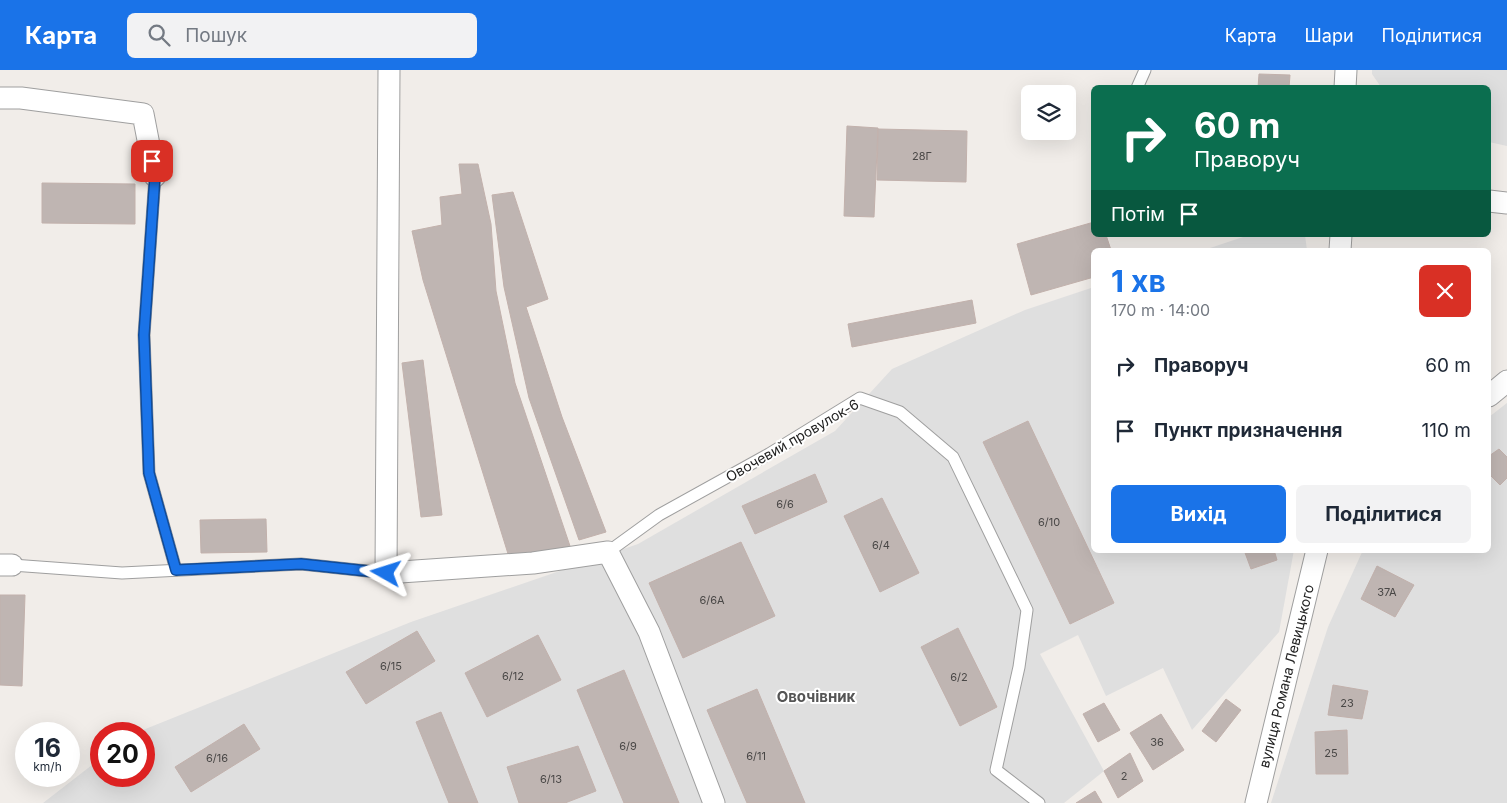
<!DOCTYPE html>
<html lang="uk">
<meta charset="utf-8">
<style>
:root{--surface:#fff;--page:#f2f2f3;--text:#1f2937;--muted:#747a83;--accent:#1a73e8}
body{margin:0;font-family:Inter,sans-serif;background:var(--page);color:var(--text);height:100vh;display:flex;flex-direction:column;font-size:19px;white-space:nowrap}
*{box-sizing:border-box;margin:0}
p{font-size:16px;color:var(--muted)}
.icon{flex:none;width:28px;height:28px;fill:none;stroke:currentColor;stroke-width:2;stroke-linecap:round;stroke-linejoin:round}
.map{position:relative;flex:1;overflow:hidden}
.details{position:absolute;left:1091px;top:178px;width:400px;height:305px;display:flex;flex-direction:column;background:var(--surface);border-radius:8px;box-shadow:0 5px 20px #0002}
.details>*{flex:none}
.hud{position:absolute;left:1091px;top:15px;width:400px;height:152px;border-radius:8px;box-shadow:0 5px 20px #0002;background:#0b6e4f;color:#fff;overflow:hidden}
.fabs{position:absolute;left:1021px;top:15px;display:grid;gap:10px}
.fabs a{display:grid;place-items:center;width:55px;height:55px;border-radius:8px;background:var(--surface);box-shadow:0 5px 20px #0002;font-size:25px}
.speed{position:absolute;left:15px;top:652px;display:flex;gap:10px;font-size:25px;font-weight:700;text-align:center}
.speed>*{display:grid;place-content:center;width:65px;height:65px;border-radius:50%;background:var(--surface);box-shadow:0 5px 20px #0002;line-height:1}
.speed small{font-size:12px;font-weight:400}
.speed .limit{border:8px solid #d22;background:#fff;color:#111}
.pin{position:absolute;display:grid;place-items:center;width:42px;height:42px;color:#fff;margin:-21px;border-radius:10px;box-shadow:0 2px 8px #0006}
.me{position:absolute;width:55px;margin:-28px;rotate:276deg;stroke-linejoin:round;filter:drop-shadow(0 0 4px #0008)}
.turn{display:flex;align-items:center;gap:18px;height:105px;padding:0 20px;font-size:22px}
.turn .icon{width:65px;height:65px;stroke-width:2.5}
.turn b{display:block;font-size:35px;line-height:42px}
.then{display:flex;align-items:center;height:48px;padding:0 20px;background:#0003;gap:10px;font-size:19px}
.round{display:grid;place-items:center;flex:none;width:52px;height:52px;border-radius:8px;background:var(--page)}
.head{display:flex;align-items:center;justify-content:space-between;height:85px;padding:0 20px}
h1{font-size:30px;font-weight:700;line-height:38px;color:var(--accent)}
.primary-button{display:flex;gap:10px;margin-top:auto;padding:10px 20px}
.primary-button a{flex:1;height:58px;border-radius:8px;background:var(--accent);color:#fff;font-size:20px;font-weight:700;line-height:58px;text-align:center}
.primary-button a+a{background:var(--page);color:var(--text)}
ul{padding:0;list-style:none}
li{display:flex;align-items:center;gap:15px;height:65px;padding:0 20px}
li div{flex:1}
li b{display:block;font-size:19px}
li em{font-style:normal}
header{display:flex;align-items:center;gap:30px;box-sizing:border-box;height:70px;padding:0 25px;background:var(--accent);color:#fff}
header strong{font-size:24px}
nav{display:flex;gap:28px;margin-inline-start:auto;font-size:18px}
.search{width:350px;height:45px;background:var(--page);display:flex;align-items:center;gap:12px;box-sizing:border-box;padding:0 18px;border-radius:8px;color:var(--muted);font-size:19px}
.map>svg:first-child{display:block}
</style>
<header>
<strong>Карта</strong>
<div class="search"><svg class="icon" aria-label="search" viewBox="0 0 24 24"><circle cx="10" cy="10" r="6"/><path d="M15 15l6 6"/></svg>Пошук</div>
<nav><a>Карта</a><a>Шари</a><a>Поділитися</a></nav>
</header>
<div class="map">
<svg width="1507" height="733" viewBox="0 0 1507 733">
<rect width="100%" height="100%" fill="#f1ede9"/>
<g fill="#dfdfdf">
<polygon points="1372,0 1507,0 1507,76 1489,72 1489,18 1381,17 1372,4"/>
<polygon points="1249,165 1305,165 1307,180 1204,180"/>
<polygon points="1094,217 1094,480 1294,480 1279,562 1192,660 1163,598 1106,626 1078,565 1040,584 1104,701 1064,733 43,733 101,688 101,706 144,706 144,664 133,664 411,552 638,474 835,361 892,299 1025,240"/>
<polygon points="1507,333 1507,733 1271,733 1328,557 1363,480 1489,480 1489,347"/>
</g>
<g fill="#bfb5b2" stroke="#c2b1ac">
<polygon points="1259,4 1290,5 1289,18 1258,18"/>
<polygon points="847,56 878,58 874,147 844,146"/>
<polygon points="878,59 967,61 966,112 877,110"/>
<polygon points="459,94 478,94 491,154 496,221 515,313 570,476 509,487 423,210 412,161 442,155 440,127 462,124"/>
<polygon points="42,113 135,114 135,154 42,153"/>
<polygon points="513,122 548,229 526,237 562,347 606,462 579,470 529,328 504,217 492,125"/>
<polygon points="1094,152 1094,165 1106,165 1111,180 1094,180 1094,207 1031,225 1017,174"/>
<polygon points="972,230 976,253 852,277 848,254"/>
<polygon points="423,290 442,445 421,447 402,293"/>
<polygon points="1028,351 1114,533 1070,554 983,372"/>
<polygon points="1499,379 1507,387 1507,408 1500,415 1489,404 1489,386"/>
<polygon points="815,404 827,432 755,464 742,436"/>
<polygon points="882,428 919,503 880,522 844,446"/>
<polygon points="266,449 267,482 201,483 200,450"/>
<polygon points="741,472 775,546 683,588 649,513"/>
<polygon points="1244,480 1274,480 1277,490 1251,499"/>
<polygon points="1377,496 1414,515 1395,547 1361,529"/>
<polygon points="0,525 25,525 22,616 0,615"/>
<polygon points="958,558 997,637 960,656 921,577"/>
<polygon points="417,561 435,591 366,634 346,602"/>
<polygon points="538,565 561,610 487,647 465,603"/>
<polygon points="624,600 679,733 624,733 577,620"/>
<polygon points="1333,615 1368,621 1362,649 1328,645"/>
<polygon points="757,619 805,733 747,733 707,640"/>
<polygon points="1226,629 1241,640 1216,672 1202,661"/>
<polygon points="1104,633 1120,660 1098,672 1083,644"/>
<polygon points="441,642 478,733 449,733 416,652"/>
<polygon points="1161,644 1184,680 1153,700 1130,663"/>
<polygon points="244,654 260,679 191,722 175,697"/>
<polygon points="1347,660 1348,704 1316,704 1315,662"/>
<polygon points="578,676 596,721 565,733 519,733 507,697"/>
<polygon points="1130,683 1143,711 1118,728 1104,701"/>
<polygon points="1095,721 1102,733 1076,733"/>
</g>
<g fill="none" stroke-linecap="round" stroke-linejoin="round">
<g stroke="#9f9f9f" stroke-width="13">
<g id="service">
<polyline points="1137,18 1145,0"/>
<polyline points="155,106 144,265 149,403 176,500"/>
<polyline points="608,482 659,445 769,384 860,328 900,342 953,387 1027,540 1019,597 996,700 1039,733"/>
<polyline points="12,495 122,503 301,494 386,503"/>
</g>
</g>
<g stroke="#9f9f9f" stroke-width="23">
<g id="minor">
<polyline points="389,0 386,503 533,493 608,482 649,562 714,733"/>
<polyline points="1345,18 1346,0"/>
<polyline points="0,28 21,28 143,44 155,106"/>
<polyline points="1489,131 1507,133"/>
<polyline points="1340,180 1341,165"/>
<polyline points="1489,326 1507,311"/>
<polyline points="0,495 12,495"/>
<polyline points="1256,733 1317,480"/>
</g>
</g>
<use href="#service" stroke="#fff" stroke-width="11"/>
<use href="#minor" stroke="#fff" stroke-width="21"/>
</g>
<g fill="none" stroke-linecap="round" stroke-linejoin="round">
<g stroke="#114b97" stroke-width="12">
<polyline id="route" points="152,91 155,106 144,265 149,403 176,500 301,494 386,503"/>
</g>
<use href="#route" stroke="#1a73e8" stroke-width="9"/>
</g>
<g text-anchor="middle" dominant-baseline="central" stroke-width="4" stroke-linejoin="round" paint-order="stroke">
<g font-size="11" fill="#494746">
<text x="922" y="86">28Г</text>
<text x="785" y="434">6/6</text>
<text x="1049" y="452">6/10</text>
<text x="881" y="475">6/4</text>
<text x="1387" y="522">37А</text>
<text x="712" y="530">6/6А</text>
<text x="391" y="596">6/15</text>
<text x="513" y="606">6/12</text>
<text x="959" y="607">6/2</text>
<text x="1347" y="633">23</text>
<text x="1157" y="672">36</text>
<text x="628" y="676">6/9</text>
<text x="1331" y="683">25</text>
<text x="756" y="686">6/11</text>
<text x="217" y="688">6/16</text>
<text x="1124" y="706">2</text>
<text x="551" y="709">6/13</text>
</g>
<g font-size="14" fill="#222" stroke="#fff">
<text transform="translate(792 370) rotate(-30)">Овочевий провулок-6</text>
<text transform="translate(1286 606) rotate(-76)">вулиця Романа Левицького</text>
</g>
<g font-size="15" font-weight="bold" fill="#555" stroke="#fff">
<text x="816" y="626">Овочівник</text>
</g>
</g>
</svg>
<div class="fabs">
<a><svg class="icon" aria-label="layers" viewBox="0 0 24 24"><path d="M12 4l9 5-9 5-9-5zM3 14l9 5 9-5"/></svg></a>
</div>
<div class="speed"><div>16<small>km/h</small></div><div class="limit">20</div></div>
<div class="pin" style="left:152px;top:91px;background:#d93025"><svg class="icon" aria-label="arrive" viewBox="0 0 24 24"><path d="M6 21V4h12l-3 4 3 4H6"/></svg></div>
<svg class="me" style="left:386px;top:503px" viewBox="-20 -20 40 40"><path d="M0-17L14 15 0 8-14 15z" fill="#1a73e8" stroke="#fff" stroke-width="4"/></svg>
<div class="hud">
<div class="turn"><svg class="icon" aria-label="right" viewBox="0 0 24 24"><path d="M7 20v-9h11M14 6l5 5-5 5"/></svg><div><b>60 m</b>Праворуч</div></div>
<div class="then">Потім<svg class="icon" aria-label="arrive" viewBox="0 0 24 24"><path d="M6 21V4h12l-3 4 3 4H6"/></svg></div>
</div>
<section class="details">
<div class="head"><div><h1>1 хв</h1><p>170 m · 14:00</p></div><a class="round" style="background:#d93025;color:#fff"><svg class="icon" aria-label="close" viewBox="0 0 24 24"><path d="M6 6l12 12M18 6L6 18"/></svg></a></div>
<ul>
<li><svg class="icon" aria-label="right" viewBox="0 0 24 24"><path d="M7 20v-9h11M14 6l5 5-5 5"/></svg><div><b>Праворуч</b></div><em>60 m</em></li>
<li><svg class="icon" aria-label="arrive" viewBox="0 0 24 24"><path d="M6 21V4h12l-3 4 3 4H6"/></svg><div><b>Пункт призначення</b></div><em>110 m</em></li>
</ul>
<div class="primary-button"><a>Вихід</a><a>Поділитися</a></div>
</section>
</div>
